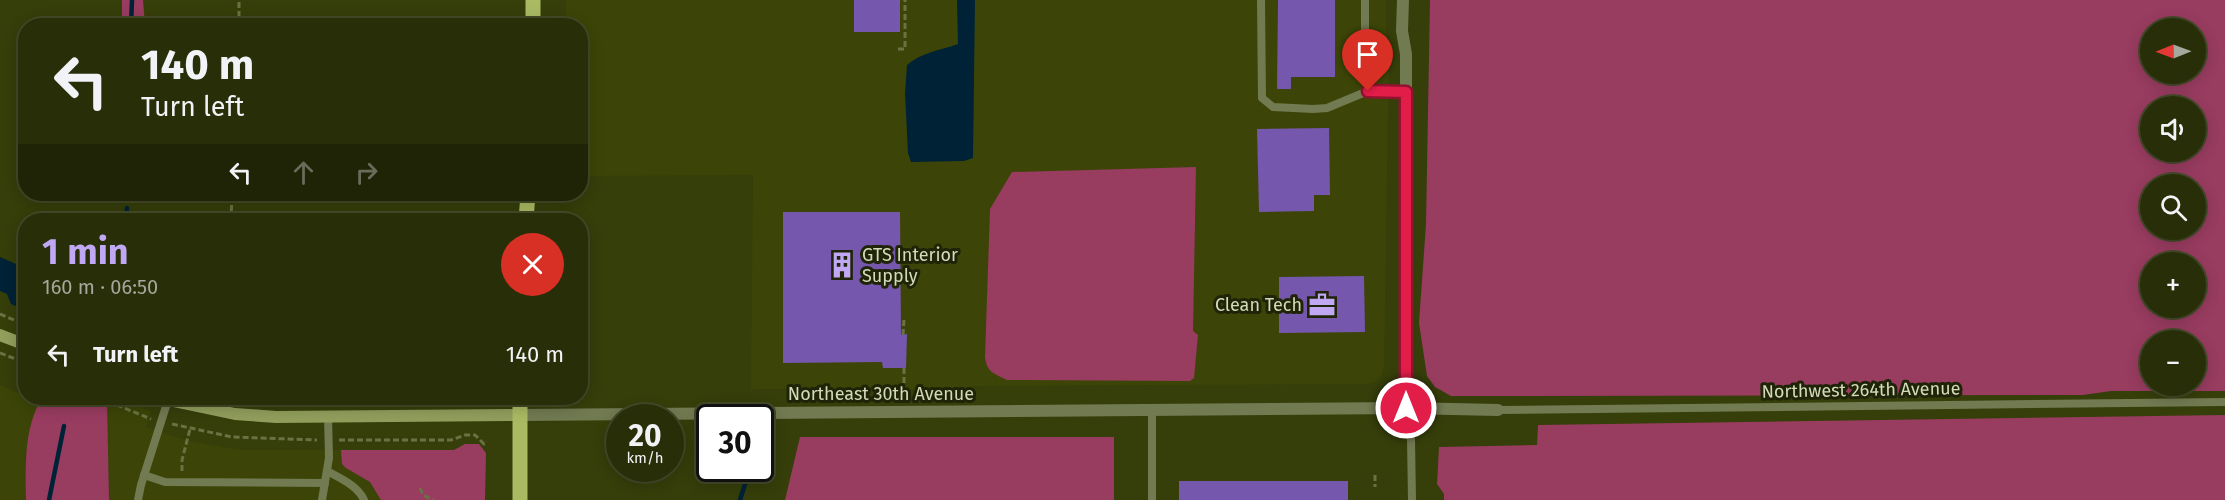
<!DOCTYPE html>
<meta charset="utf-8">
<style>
:root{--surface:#282e08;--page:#303612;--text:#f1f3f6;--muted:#a5a89c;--line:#444a29;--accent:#c0a8f4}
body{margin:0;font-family:"Fira Sans",sans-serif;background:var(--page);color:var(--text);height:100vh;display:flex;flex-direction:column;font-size:22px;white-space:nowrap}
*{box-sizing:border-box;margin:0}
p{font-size:20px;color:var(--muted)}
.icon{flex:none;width:33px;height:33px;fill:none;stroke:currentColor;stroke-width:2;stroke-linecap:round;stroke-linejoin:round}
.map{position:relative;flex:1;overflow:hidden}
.drawer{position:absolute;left:18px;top:213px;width:570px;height:192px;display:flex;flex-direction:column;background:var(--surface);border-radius:24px;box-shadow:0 3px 15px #0003,0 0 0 2px var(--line)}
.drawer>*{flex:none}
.top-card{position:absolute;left:18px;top:18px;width:570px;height:183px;border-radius:24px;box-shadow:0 3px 15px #0003,0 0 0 2px var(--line);background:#282e08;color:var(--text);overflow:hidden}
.needle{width:39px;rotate:269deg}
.controls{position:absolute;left:2140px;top:18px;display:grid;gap:12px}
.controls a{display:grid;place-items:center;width:66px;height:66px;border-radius:50%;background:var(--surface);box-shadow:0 3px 15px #0003,0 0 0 2px var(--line);font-size:30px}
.speed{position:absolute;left:606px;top:404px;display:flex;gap:12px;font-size:30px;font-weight:700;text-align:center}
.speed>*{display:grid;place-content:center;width:78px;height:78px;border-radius:50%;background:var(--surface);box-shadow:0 3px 15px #0003,0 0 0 2px var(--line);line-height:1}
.speed small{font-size:15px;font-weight:400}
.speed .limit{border:3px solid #111;border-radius:9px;background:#fff;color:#111}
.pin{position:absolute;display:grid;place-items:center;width:51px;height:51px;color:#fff;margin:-62px -26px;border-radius:50% 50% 50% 0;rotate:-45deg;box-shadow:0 0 6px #0007}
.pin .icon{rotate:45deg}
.me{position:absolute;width:66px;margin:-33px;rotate:0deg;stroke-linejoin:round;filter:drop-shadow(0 0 4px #0008)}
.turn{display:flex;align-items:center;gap:21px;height:126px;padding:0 24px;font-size:27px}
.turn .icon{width:78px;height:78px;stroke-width:2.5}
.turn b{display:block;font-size:42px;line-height:51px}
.lanes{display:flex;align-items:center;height:57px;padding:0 24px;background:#0003;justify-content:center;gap:30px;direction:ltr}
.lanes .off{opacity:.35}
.round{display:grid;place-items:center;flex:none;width:63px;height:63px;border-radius:32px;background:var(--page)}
.summary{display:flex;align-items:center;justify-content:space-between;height:102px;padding:0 24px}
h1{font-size:36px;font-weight:700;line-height:45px;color:var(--accent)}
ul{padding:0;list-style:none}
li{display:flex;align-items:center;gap:18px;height:78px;padding:0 24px}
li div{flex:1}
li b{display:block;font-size:22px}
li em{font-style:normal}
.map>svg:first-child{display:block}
</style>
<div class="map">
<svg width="2225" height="500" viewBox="0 0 2225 500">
<rect width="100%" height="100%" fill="#363e0a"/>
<g fill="#3c4507">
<polygon points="566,0 1386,0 1386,29 1389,52 1384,366 1382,375 1375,382 1367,384 977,386 946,390 751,389 753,175 581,176 580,26 566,25"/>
<polygon points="0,385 39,402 25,455 26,500 0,500"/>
<polygon points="107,398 116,398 151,411 146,427 189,441 239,450 454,450 465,444 479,444 486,453 485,500 109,500"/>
</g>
<g fill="#983c60" fill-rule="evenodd">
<polygon points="122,0 143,0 145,25 122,25"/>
<path d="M1430 0H2225V391H2111L2083 395 1451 396 1435 387 1427 376 1419 323 1426 224ZM2151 28H2196V74H2151ZM2196 106V152H2151V106ZM2196 184V230H2151V184ZM2151 262H2196V308H2151ZM2151 340H2196V386H2151Z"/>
<path d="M1196 167 1193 331 1198 335 1194 378 1190 381 1007 380C994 373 987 373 985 357L990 209 1012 172Z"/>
<path d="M206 211V220H111V218C142 211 175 212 206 211Z"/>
<path d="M42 398H107L109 500H26C25 467 24 427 42 398Z"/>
<polygon points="2225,415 2225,500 1444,500 1444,494 1437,484 1439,447 1537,445 1538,425"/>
<polygon points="800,437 1114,437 1114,500 785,500"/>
<polygon points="465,444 479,444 486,453 485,500 381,500 370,482 346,468 342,464 341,450 454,450"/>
</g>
<g fill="#002236">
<path d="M957 0H975L973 158 964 161 911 162 908 153 905 93 907 65C920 53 941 50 958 44Z"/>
<polygon points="0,257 25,268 25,310 11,304 7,294 0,291"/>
</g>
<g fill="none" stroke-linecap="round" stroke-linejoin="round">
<g stroke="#002236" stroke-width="4.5">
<polyline points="131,26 132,0"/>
<polyline points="126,220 127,208"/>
<polyline points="760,443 762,440"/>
<polyline points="49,500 64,426"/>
<polyline points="740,500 750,468"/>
</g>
</g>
<g fill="#7557ad">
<rect x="854" y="0" width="46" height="32"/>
<polygon points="1278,0 1335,0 1335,77 1291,77 1291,89 1277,89"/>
<polygon points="1329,128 1330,195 1314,195 1314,211 1259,212 1257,129"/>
<polygon points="783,212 900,212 901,335 907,334 906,368 883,368 882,362 783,363"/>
<polygon points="1364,276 1365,332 1279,333 1279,277"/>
<rect x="1179" y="481" width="169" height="19"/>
</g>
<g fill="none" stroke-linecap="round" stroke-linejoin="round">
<g stroke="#6a7244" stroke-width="3" stroke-dasharray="6 3" stroke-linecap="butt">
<polyline points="239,26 239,0"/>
<polyline points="898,49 905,49 905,0"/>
<polyline points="231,220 232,194"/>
<polyline points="0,314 26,325"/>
<polyline points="903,335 904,319"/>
<polyline points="0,353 26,363"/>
<polyline points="904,368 904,394"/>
<polyline points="100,398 151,419"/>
<polyline points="172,424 232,437 317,440"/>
<polyline points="339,440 451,440 465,435 475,435 484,444 486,441"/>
<polyline points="182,471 182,460 190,429"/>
<polyline points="1375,475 1375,487"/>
<polyline points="420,488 423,495 434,500"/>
</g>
<g stroke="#727a52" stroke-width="8">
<polyline points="1261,0 1262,98 1273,107 1313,109 1327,108 1368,91 1406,91"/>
<polyline points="1365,0 1365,71 1368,91"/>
<polyline points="1406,408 1411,439 1412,500"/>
<polyline points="1498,410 2225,402"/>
<path d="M327 471C340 478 358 486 364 500"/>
<polyline points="144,475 165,482 325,483"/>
<polyline points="138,500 141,485 168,400"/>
<polyline points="322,500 329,458 328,416"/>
<polyline points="1152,500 1152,410"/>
</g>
<g stroke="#727a52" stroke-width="12">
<polyline points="1403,0 1402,31 1406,54 1406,408"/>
<polyline points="520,415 1406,408 1498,410"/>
</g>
<g stroke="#919e5c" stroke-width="12">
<polyline points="0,335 26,345"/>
<polyline points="159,398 235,414 276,417 520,415"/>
</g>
<g stroke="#a9ba63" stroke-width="15">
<polyline points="533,0 533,26"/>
<polyline points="526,220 528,194"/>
<polyline points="520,500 520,398"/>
</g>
</g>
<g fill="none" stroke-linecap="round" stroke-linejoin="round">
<g stroke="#92132f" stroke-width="15">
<polyline id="route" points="1368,91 1406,92 1406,408"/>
</g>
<use href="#route" stroke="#e11d48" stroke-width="10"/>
</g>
<defs>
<g id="building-bare" transform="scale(2.07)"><path d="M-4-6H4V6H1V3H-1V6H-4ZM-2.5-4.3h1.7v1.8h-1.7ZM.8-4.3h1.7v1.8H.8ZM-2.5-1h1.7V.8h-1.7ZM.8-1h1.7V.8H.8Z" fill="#c0a8f4" stroke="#1f2408" stroke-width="2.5" paint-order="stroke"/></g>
<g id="office-bare" transform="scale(2.07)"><path d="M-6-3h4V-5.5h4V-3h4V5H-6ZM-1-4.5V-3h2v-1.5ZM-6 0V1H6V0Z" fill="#c0a8f4" stroke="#1f2408" stroke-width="2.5" paint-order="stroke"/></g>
</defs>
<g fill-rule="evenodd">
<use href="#building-bare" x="842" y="265"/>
<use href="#office-bare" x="1322" y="305"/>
</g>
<g text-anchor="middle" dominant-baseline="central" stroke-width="6" stroke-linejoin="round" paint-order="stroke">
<g font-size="18" fill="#d2dab8" stroke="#1f2408" text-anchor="start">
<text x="862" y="255">GTS Interior<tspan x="862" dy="21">Supply</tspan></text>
<text x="1302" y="305" text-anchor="end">Clean Tech</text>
</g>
<g font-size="18" fill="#d2dab8" stroke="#1f2408">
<text transform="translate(1861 390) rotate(-1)">Northwest 264th Avenue</text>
<text x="881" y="394">Northeast 30th Avenue</text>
</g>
</g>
</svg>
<div class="controls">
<a><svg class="needle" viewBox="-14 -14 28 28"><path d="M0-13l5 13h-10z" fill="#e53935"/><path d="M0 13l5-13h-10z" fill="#a5a89c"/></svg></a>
<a><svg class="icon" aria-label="sound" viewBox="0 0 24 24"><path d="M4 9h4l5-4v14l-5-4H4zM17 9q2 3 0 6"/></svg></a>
<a><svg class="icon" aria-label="search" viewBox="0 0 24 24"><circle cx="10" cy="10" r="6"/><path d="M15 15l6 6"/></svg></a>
<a>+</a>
<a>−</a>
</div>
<div class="speed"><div>20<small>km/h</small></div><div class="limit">30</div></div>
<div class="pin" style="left:1368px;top:91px;background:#d93025"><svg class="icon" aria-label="arrive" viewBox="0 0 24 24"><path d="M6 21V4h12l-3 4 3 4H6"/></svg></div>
<svg class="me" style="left:1406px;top:408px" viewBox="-20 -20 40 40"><circle r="17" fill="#e11d48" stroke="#fff" stroke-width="3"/><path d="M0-11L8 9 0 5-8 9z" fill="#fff"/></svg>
<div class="top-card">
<div class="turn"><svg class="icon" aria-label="left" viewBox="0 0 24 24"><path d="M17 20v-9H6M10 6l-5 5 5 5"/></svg><div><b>140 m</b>Turn left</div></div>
<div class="lanes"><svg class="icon" aria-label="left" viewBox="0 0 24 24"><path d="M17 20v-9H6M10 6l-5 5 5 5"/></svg><svg class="icon off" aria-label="ahead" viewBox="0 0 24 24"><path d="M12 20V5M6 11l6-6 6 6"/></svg><svg class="icon off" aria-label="right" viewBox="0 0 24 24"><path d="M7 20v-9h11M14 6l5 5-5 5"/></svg></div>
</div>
<section class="drawer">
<div class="summary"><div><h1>1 min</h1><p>160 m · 06:50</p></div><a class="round" style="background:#d93025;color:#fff"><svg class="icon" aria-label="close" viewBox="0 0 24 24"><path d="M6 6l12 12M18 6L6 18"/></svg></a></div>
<ul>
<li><svg class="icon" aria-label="left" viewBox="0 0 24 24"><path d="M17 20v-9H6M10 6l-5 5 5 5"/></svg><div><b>Turn left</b></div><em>140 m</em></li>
</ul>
</section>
</div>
